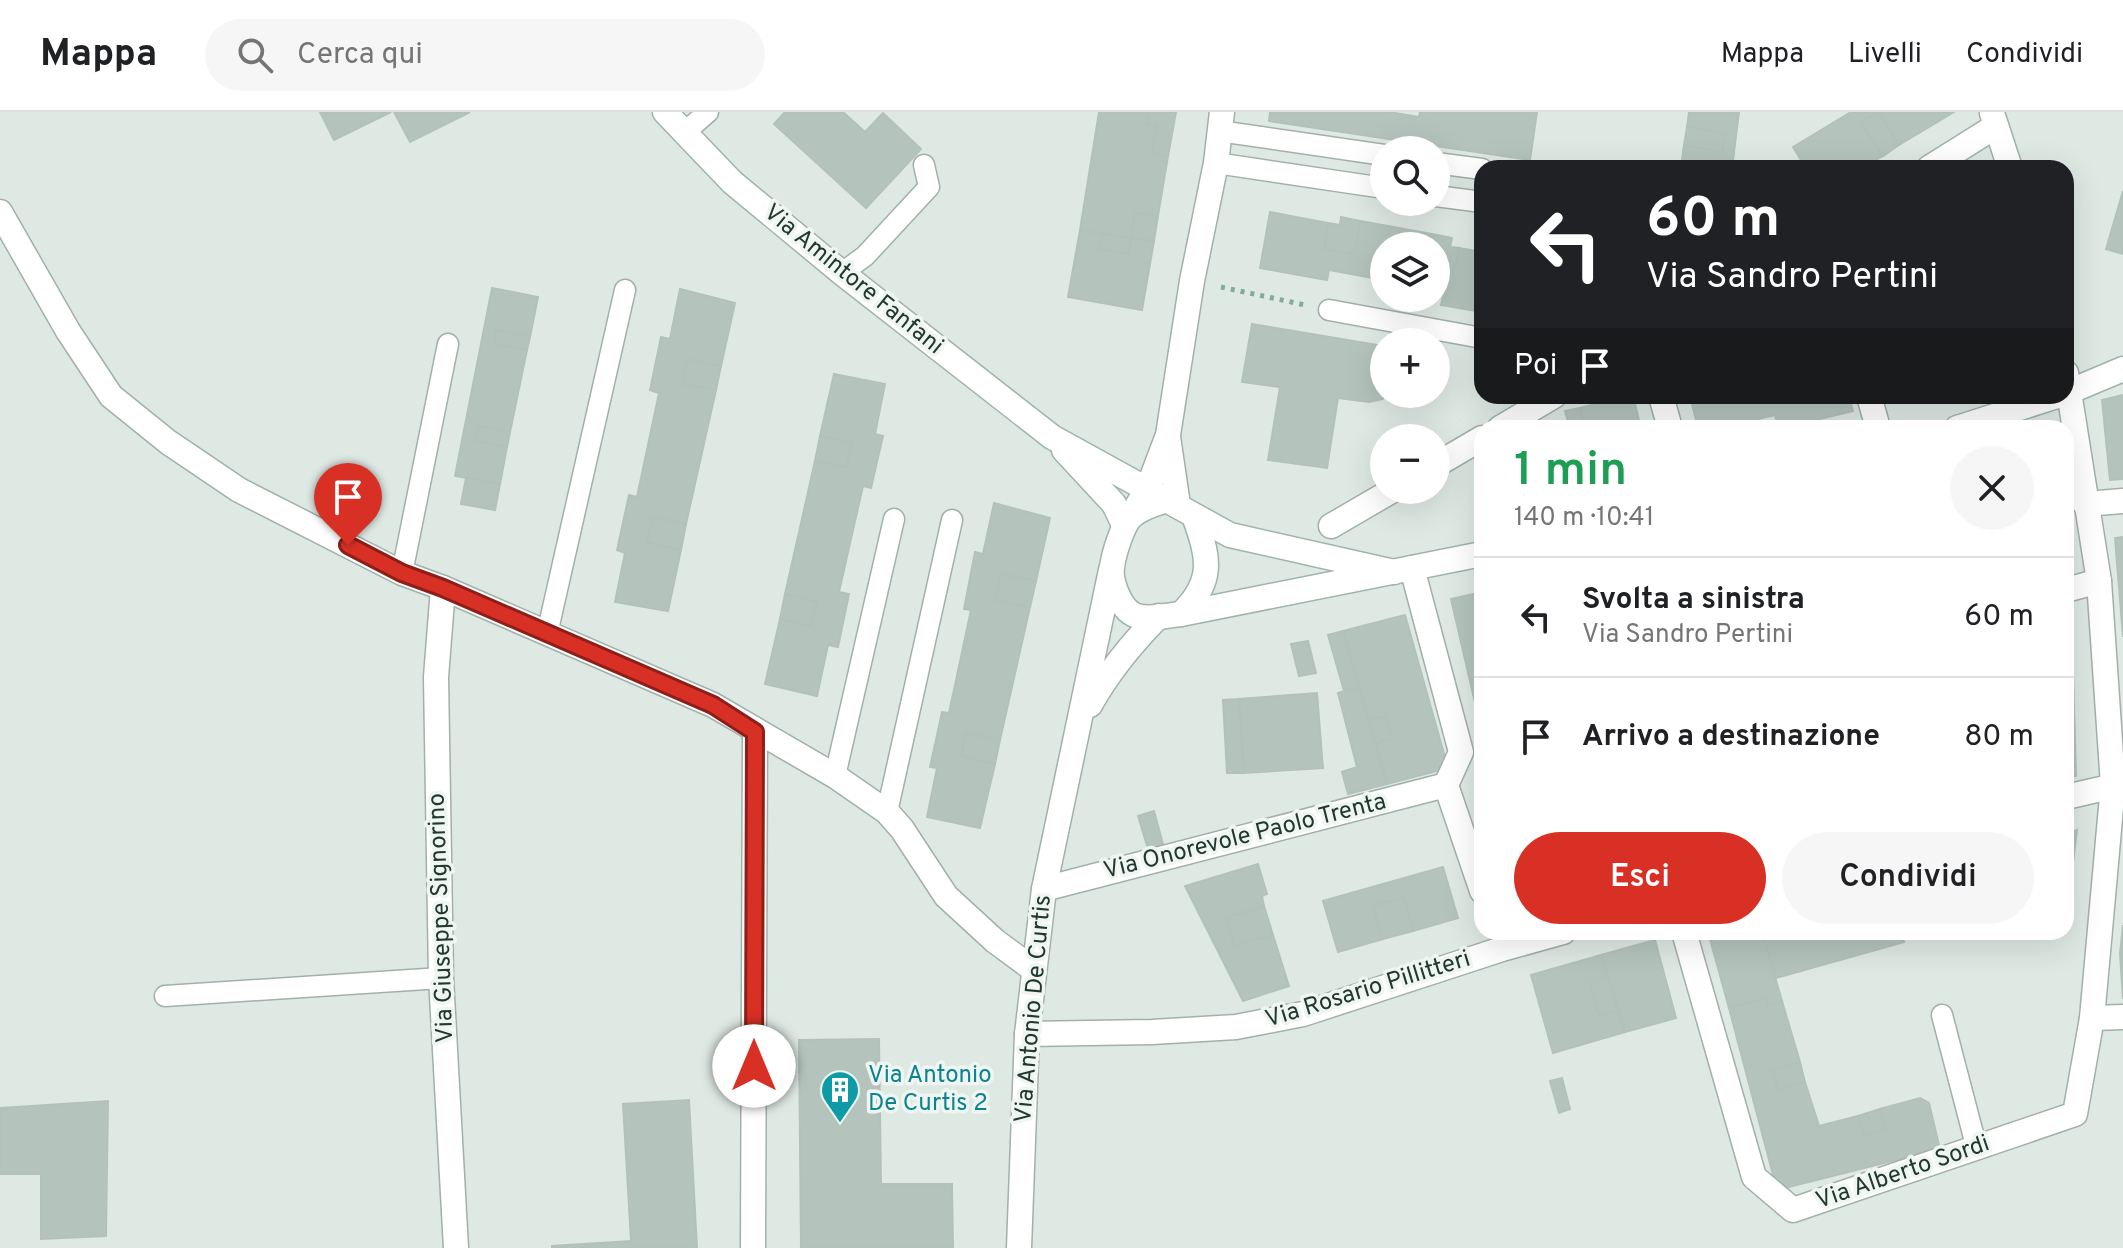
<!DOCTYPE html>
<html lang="it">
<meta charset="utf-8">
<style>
:root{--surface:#fff;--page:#f6f6f6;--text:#202124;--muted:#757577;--line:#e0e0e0;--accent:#d93025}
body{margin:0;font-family:Overpass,sans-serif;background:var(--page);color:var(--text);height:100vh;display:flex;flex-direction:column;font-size:30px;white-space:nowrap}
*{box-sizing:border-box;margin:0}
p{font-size:26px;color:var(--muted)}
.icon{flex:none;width:44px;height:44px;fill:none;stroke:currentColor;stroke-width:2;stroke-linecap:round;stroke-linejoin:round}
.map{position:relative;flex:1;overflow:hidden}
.panel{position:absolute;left:1474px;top:308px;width:600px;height:520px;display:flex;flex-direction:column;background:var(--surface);border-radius:24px;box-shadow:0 8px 32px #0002}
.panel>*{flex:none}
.hud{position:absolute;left:1474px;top:48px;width:600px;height:244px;border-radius:24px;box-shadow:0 8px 32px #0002;background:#202124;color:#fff;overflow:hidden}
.fabs{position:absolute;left:1370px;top:24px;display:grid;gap:16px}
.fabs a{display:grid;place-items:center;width:80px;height:80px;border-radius:50%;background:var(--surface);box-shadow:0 8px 32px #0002;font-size:40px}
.pin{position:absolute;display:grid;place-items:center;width:68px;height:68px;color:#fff;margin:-82px -34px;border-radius:50% 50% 50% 0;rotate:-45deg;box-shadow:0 0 8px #0007}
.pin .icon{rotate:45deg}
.me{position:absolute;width:88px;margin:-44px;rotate:0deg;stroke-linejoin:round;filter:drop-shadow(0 0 6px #0008)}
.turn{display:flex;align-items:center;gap:28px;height:168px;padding:0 40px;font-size:36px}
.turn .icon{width:104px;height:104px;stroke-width:2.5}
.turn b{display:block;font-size:56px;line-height:68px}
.then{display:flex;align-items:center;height:76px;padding:0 40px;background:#0003;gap:16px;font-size:30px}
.round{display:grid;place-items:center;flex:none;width:84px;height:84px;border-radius:42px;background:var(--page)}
.headline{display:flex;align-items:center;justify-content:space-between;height:136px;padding:0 40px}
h1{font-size:48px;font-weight:600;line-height:60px;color:#1e9e55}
.primary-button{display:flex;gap:16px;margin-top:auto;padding:16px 40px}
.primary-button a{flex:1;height:92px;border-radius:48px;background:var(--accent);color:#fff;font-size:32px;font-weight:600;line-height:92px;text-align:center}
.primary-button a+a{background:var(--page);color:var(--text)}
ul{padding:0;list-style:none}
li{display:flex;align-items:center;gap:24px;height:120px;padding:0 40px;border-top:2px solid var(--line)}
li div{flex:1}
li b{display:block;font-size:30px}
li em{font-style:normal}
header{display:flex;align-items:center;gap:48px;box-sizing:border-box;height:112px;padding:0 40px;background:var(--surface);border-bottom:2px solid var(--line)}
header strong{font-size:38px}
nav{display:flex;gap:44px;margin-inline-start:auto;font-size:28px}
.search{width:560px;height:72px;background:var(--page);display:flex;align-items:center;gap:20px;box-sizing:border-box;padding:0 28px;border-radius:44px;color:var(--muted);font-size:30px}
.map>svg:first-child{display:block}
</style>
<header>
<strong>Mappa</strong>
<div class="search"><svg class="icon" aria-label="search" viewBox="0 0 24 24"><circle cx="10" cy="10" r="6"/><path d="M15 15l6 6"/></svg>Cerca qui</div>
<nav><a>Mappa</a><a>Livelli</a><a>Condividi</a></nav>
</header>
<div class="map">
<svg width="2123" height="1136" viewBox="0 0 2123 1136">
<rect width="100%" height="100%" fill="#dfe9e4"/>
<g fill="#b4c4bd" stroke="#b2c2bb" stroke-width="2">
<polygon points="320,0 391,0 334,28"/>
<polygon points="394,0 470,0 410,30"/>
<polygon points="785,0 843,0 865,20 883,1 921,37 866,96 774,12"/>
<polygon points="1099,0 1149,0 1147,12 1157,14 1152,41 1168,44 1158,104 1135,101 1131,126 1080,118"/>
<polygon points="1149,0 1176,0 1168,44 1152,41 1157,14 1147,12"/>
<polygon points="1270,0 1389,0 1419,5 1420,0 1537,0 1530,48 1269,9"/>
<polygon points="1689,0 1739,0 1732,56 1681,56 1684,33 1722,40 1725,21 1687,15"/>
<polygon points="1851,0 1954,0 1899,33 1878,0 1861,11 1883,44 1862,56 1806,56 1793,35"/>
<polygon points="1878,0 1899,33 1883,44 1861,11"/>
<polygon points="1687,15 1725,21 1722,40 1684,33"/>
<polygon points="2123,79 2123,142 2106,137"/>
<polygon points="1270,100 1328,111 1325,137 1354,142 1360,109 1432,122 1430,134 1384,134 1384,168 1329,158 1327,168 1260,156"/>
<polygon points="1135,101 1158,104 1154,129 1131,126"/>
<polygon points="1341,105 1360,109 1354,142 1325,137 1328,111 1340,113"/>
<polygon points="1080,118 1103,122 1100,137 1129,142 1131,126 1154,129 1142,198 1068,185"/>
<polygon points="1103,122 1131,126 1129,142 1100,137"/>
<polygon points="1432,122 1452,126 1450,135 1459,136 1455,161 1436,158 1436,134 1430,134"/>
<polygon points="1459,136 1482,140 1482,200 1441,193 1444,180 1436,178 1436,158 1455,161"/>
<polygon points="492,176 538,185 530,225 496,218 494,232 527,238 510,320 478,314 475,328 507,335 500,372 455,364"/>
<polygon points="680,177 735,191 721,254 687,247 683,272 716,278 686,412 653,405 647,430 681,438 668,499 615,490 625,441 617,438 629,383 637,385 659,281 650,278 661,225 670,227"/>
<polygon points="1252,212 1384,234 1383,287 1369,290 1338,286 1327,356 1268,348 1280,275 1242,270"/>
<polygon points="496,218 530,225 527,238 494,232"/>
<polygon points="687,247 721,254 716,278 683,272"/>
<polygon points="834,262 885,272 875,322 883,324 871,376 863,374 839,480 849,482 838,535 828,533 817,584 765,572 780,507 811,514 817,490 785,482 815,349 846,355 852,331 820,324"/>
<polygon points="2123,283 2123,367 2110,368 2102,288"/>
<polygon points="1626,284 1633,284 1641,316 1585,316 1580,296"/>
<polygon points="1690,284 1753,284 1755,291 1781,284 1849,284 1853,299 1783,316 1778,316 1775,303 1719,316 1698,316"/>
<polygon points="1580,296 1585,316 1562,316 1569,314 1565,299"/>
<polygon points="478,314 510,320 507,335 475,328"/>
<polygon points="820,324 852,331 846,355 815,349"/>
<polygon points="466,366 500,372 495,398 461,392"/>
<polygon points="994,391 1050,406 1036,469 1001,462 995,488 1030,495 1000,628 966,621 961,644 995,652 980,716 927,705 937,656 930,655 942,600 949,601 971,498 964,497 975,440 983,442"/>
<polygon points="653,405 686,412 681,438 647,430"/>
<polygon points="2123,425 2123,525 2115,426"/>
<polygon points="1001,462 1036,469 1030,495 995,488"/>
<polygon points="1482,480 1482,621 1451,487"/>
<polygon points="785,482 817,490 811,514 780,507"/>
<polygon points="1405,503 1448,656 1387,672 1375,631 1392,626 1386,604 1369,609 1343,519"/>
<polygon points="1343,519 1359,575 1344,579 1328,523"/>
<polygon points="2072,525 2076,664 2066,666 2066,528"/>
<polygon points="1308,529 1316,561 1299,564 1291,532"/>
<polygon points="1359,575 1387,672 1348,682 1342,660 1357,655 1338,581"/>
<polygon points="1317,581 1323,656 1244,661 1239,587"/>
<polygon points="1239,587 1244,661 1227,661 1223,588"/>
<polygon points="1386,604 1392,626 1375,631 1369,609"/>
<polygon points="966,621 1000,628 995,652 961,644"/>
<polygon points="1154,699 1163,732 1148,737 1138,704"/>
<polygon points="2077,718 2066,808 2066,722"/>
<polygon points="1258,752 1267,782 1262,784 1264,794 1226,806 1234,834 1273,823 1289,874 1243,889 1185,774"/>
<polygon points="1443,755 1458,806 1413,819 1404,785 1373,794 1383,827 1338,840 1323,789"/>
<polygon points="1404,785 1413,819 1383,827 1373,794"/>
<polygon points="1264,794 1273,823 1234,834 1226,806"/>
<polygon points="2123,813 2123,887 2120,842"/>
<polygon points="1708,820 1762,820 1782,889 1768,893 1766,886 1729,896"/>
<polygon points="1762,820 1901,820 1904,830 1776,866"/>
<polygon points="1655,828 1676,906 1625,920 1601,843"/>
<polygon points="1601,843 1608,866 1590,871 1599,904 1618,899 1625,920 1553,941 1531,863"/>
<polygon points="1608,866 1618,899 1599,904 1590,871"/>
<polygon points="1766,886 1768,893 1782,889 1800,950 1772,958 1778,978 1805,970 1819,1014 1858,1004 1865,1024 1886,1018 1880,997 1920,986 1929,991 1940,1037 1777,1078 1729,896"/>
<polygon points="879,927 881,1072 952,1072 953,1136 801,1136 799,928"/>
<polygon points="1800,950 1805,970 1778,978 1772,958"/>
<polygon points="1562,966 1570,997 1559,1001 1550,969"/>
<polygon points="689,988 697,1136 552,1136 552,1134 631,1129 623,992"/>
<polygon points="108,989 106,1124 41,1127 41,1062 0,1062 0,996"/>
<polygon points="1880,997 1886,1018 1865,1024 1858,1004"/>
</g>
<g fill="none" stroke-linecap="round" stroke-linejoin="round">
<g stroke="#a2b0ab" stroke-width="23">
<g id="service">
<polyline points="1219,19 1384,43"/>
<polyline points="685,20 708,0"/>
<polyline points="1216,51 1384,76"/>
<polyline points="1436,51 1482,57"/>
<polyline points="1436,84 1482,90"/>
<polyline points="842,161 865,144 929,75 924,53"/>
<polyline points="1329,198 1482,226"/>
<polyline points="402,461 448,232"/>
<polyline points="547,522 625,178"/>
<polyline points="835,664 894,407"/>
<polyline points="887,700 952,408"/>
<polyline points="165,884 441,866"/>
<polyline points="1942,903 1977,1037"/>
</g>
</g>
<g stroke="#a2b0ab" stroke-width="27">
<g id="minor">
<polyline points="1992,1 2010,56"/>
<polyline points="1929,56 1996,14"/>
<polyline points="0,100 68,219 111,284 168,330 239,378 402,461 443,476 713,593 835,664 887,700 902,717 946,784 995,829 1033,857"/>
<polyline points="1661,284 1670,316"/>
<polyline points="1869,284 1878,316"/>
<polyline points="1500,316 1554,284"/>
<polyline points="1436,353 1482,326"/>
<polyline points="2085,392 2123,389"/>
<polyline points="1331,414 1393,378"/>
<polyline points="1412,456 1461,640 1446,673"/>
<polyline points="443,476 436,565 441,866 456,1136"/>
<polyline points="2066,478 2099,469"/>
<polyline points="2066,685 2123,672"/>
<polyline points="1044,777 1446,673 1482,779"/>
<polyline points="1684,820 1754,1065 1793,1098 2075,1002 2092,906 2113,673 2099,469 2066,261"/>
<polyline points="2092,906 2123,905"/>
<polyline points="1027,922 1152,920 1236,915 1303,902 1502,837 1563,820"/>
<polyline points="753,1136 755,620"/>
</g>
</g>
<g stroke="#a2b0ab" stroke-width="27">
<g id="tertiary">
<polyline points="1168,325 1178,393"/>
<polyline points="1137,394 1148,376 1168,323 1192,169 1216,51 1222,0"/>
<path d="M1090 593C1109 559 1132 531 1159 504"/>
<polyline points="1019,1136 1027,922 1044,777 1111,458"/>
</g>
</g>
<g stroke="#9fb4ac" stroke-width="27">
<g id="secondary">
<polyline points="665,0 732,70 842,161 1052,325 1230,423 1394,460"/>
<polyline points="2066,281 2123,257"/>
<polyline points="1957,316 2057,284"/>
<polyline points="1064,338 1114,392 1124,413"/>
<path d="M1167 388C1155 392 1142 395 1132 404 1123 411 1113 444 1112 456 1110 469 1120 494 1131 501 1143 510 1168 503 1181 502L1482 442"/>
<path d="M1181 502C1215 469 1209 445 1194 404"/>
</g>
</g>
<polyline stroke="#81ab9c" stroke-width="5" stroke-dasharray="4 6" stroke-linecap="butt" points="1221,175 1305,193"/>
<use href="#service" stroke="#fff" stroke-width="20"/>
<use href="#minor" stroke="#fff" stroke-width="24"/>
<use href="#tertiary" stroke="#fff" stroke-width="24"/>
<use href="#secondary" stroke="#fff" stroke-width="24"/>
</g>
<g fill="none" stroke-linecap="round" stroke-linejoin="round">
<g stroke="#8d1f18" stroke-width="20">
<polyline id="route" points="348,433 402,461 443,476 713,593 755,620 754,954"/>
</g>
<use href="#route" stroke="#d93025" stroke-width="14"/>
</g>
<defs>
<g id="building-pin" transform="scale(2)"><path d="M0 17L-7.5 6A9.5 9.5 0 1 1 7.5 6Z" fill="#0f9aa8" stroke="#eff6f2"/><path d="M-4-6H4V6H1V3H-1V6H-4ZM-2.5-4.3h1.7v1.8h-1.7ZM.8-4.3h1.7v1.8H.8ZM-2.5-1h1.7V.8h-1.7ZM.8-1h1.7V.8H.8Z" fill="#fff"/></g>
</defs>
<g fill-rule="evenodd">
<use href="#building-pin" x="840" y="978"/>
</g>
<g text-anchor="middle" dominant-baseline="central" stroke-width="7" stroke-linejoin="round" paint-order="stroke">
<g font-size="24" fill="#213831" stroke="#eff6f2">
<text transform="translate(853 168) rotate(39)">Via Amintore Fanfani</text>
<text transform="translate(1245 725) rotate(-14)">Via Onorevole Paolo Trenta</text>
<text transform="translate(442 806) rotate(-92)">Via Giuseppe Signorino</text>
<text transform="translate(1368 878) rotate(-17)">Via Rosario Pillitteri</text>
<text transform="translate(1034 897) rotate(-85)">Via Antonio De Curtis</text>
<text transform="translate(1903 1061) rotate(-19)">Via Alberto Sordi</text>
</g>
<g font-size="24" fill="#0d838f" stroke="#eff6f2" text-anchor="start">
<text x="868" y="964">Via Antonio<tspan x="868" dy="28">De Curtis 2</tspan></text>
</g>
</g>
</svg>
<div class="fabs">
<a><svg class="icon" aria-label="search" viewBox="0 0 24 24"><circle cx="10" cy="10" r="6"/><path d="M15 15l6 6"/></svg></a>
<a><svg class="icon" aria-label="layers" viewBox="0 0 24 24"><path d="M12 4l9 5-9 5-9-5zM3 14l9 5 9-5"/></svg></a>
<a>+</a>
<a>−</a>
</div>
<div class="pin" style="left:348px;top:433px;background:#d93025"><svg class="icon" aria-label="arrive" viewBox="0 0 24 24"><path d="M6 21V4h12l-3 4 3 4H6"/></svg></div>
<svg class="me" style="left:754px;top:954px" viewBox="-20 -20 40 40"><circle r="19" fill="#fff"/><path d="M0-13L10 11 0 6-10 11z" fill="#d93025"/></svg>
<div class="hud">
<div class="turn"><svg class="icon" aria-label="left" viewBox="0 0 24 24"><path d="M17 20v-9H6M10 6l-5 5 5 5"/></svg><div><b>60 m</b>Via Sandro Pertini</div></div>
<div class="then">Poi<svg class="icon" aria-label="arrive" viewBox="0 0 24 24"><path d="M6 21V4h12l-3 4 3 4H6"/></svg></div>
</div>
<section class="panel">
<div class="headline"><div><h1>1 min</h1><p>140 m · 10:41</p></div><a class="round"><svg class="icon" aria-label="close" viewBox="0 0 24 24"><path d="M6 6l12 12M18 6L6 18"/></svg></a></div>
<ul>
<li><svg class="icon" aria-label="left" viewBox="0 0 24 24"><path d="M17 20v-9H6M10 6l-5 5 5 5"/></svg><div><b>Svolta a sinistra</b><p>Via Sandro Pertini</p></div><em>60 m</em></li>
<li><svg class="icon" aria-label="arrive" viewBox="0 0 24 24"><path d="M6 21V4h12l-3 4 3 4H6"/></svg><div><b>Arrivo a destinazione</b></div><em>80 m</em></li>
</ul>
<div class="primary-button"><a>Esci</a><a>Condividi</a></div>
</section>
</div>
